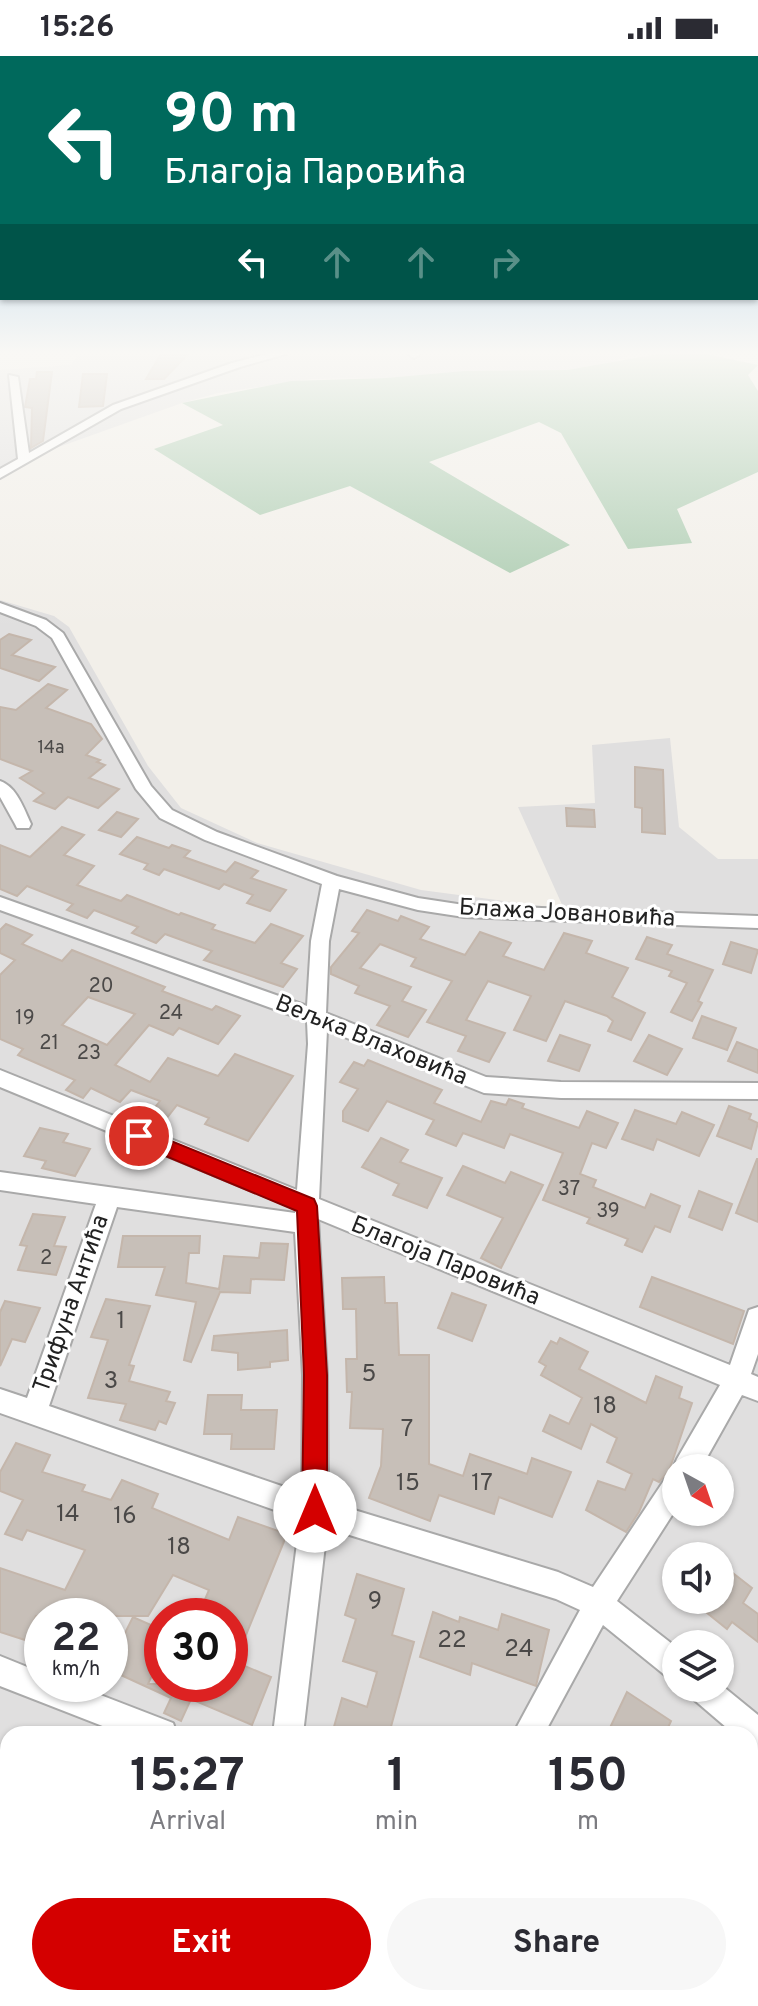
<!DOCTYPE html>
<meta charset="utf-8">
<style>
:root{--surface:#fff;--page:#f7f7f7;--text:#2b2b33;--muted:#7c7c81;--accent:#d40000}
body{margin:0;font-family:Overpass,sans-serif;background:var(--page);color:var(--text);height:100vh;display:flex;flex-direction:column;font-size:30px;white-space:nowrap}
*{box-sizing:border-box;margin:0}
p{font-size:26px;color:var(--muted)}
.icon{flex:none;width:44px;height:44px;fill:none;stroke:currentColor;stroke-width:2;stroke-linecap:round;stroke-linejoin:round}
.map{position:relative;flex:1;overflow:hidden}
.details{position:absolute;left:0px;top:1670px;width:758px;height:280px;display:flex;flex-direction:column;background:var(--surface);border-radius:24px 24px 0 0;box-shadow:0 2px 6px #0004}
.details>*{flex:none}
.banner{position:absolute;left:0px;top:0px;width:758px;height:244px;box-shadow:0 2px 6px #0004;background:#00695c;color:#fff;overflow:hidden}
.needle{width:52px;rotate:140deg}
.tools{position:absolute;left:662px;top:1398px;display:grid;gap:16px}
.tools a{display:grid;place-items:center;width:72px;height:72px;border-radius:50%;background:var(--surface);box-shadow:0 2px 6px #0004;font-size:40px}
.speed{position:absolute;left:24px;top:1542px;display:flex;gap:16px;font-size:40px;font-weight:700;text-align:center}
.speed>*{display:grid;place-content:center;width:104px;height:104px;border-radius:50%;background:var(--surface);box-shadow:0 2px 6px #0004;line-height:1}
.speed small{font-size:20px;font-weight:400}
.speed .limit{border:12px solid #d22;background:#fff;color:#111}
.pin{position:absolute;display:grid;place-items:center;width:68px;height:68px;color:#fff;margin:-34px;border:4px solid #fff;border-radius:50%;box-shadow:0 2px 8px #0007}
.me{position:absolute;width:88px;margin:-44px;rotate:0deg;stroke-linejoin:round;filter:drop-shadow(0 0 6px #0008)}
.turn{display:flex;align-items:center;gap:28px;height:168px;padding:0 32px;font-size:36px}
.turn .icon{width:104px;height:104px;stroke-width:2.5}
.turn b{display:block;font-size:56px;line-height:68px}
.lanes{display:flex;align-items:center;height:76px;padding:0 32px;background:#0003;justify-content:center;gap:40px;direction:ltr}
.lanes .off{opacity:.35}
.eta{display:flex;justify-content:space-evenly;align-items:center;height:136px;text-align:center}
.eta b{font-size:48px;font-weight:700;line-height:56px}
.button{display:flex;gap:16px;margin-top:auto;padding:16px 32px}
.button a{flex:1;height:92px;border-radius:48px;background:var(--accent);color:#fff;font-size:32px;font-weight:700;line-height:92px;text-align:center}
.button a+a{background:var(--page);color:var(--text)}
.status{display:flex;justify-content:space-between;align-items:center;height:56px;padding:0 40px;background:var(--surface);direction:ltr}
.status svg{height:22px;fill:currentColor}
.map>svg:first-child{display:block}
</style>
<div class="status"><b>15:26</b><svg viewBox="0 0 49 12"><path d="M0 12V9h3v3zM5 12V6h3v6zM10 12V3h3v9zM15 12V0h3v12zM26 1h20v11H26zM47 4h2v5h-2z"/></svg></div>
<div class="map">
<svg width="758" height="1950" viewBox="0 0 758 1950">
<rect width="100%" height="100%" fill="#f2efe9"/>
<g fill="#e0dfdf" fill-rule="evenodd">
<polygon points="78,298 632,298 616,305 567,314 464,315 386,322 312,323 218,337 182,347 0,412 0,314 71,309"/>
<path d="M0 544 54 560 69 571 148 710 181 752 257 787 421 834 564 853 518 751 595 747 592 689 670 682 679 771 718 803H758V1912H750V1678H8V1942H441L437 1950H0ZM676 1412H720V1456H676ZM676 1500H720V1544H676ZM42 1560H110V1628H42ZM162 1560H230V1628H162ZM676 1588H720V1632H676Z"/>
</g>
<polygon fill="#aacbaf" points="658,298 706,298 758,309 748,319 758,335 758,416 677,453 692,487 628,493 561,377 539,366 429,406 570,489 510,517 350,430 260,459 154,393 223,369 182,347 291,325 386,322 464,315 567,314"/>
<g fill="#c7bfb8" stroke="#c4b6ab" stroke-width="2" fill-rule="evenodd">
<polygon points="161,298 188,298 164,323 146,323"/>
<polygon points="37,316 52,316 43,385 31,392 32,352 25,351 30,323 36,323"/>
<polygon points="83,318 107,318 103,350 79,351"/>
<polygon points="9,578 31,584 12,599 55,611 39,625 0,612 0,584"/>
<polygon points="48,628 67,634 46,652 91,668 102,683 86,699 100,704 97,706 105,709 89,722 119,733 98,752 68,741 55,753 34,745 44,737 20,722 32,715 0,703 0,651 16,654"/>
<polygon points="635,711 663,714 665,778 642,776 642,752 635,751"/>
<polygon points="566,752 594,754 595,771 567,770"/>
<polygon points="117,756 138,763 121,781 99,774"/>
<polygon points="62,771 84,779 64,799 94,810 77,829 121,845 127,839 179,859 181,857 215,869 212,873 255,887 271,868 303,880 281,907 297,913 283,931 204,904 212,895 165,878 156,887 132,877 138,871 94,854 87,862 67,854 73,848 27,830 17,840 0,833 0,789 30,801"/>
<polygon points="137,781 169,792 172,789 190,795 184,801 226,816 235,806 258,815 251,822 286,834 270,855 247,847 253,839 224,828 219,833 164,813 159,819 144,813 148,808 120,798"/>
<polygon points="367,854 398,865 401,860 429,871 420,883 465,899 480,876 511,887 503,900 544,914 564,877 592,885 586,897 628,912 612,941 645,957 631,984 608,975 613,965 607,960 565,945 546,985 514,974 531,940 488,925 466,964 505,977 489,1006 458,995 466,980 427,966 452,925 411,910 416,902 380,888 360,912 411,931 402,945 426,954 408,981 377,969 390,950 355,937 359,930 331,918 331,911 359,877 352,875"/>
<path d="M6 868 32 879 22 888 62 905 72 894 165 931 162 935 212 954 216 950 240 960 218 988 179 972 173 979 149 969 115 1009 150 1026 168 1002 218 1020 235 998 293 1020 248 1085 205 1068 209 1062 177 1049 159 1072 144 1065 160 1045 131 1034 120 1046 91 1032 83 1042 66 1034 75 1024 18 999 23 993 0 983V919L15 904 0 897V874ZM88 941 135 958 107 989 62 969Z"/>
<polygon points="647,881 672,889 667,898 713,914 698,945 702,947 692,965 671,956 687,927 669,920 672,915 636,903"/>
<polygon points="731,886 758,894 751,917 723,908"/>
<polygon points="702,960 736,972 727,994 693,982"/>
<polygon points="560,979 590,989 579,1015 548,1005"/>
<polygon points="649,979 682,993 667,1019 634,1005"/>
<polygon points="737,986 758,994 758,1017 728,1005"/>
<polygon points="368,1004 442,1034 434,1047 481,1066 491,1045 506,1049 509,1043 524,1048 522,1052 579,1072 587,1055 618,1067 606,1092 592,1087 580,1118 596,1124 593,1131 645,1152 651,1138 680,1150 670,1176 655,1170 642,1196 625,1189 628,1183 587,1167 590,1162 543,1144 563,1097 510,1078 504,1092 463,1077 456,1090 426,1078 434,1064 387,1045 368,1075 343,1065 343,1055 358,1033 340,1026 354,1006 364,1010"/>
<polygon points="729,1050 751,1058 749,1063 758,1067 751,1093 717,1080"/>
<polygon points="635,1054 676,1068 682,1056 714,1069 699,1100 657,1083 653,1094 622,1083"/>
<polygon points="40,1072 68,1078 63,1086 90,1093 75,1120 42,1112 46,1105 24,1100"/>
<polygon points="381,1082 408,1094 400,1106 442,1122 427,1152 393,1139 399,1128 362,1111"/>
<polygon points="757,1103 758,1103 758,1166 736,1157"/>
<polygon points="463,1110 505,1127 511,1116 543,1129 501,1212 481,1202 503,1162 447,1139"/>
<polygon points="699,1135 732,1148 722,1174 689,1161"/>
<polygon points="33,1158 65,1161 54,1190 66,1191 56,1219 18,1214 27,1190 20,1189"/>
<polygon points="123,1180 200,1180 199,1197 189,1197 186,1227 219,1233 224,1200 259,1202 261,1187 288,1188 284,1224 251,1223 250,1237 220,1236 191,1306 184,1304 196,1246 156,1239 165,1211 118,1211"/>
<polygon points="384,1221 385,1247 397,1247 399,1299 429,1299 429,1408 463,1420 470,1398 527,1418 532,1402 571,1416 552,1461 499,1441 494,1458 439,1439 430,1465 369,1442 381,1410 383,1373 350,1372 352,1336 347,1336 346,1303 357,1303 356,1253 343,1253 342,1222"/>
<polygon points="652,1221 744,1255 733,1288 640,1251"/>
<polygon points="452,1237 486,1249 472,1285 438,1272"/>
<polygon points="106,1243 150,1250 129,1309 134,1310 129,1325 170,1336 166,1345 175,1347 166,1368 159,1365 155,1374 120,1364 126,1348 88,1342 108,1284 91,1281"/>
<polygon points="5,1245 40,1252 25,1286 12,1283 0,1310 0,1256"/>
<polygon points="287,1274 288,1304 270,1306 270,1311 238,1314 238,1297 212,1294 214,1280"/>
<polygon points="560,1282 588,1296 579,1313 646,1347 656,1320 682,1331 679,1342 692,1347 669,1415 659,1426 653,1423 639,1456 626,1476 586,1454 598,1425 625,1434 632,1418 607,1406 617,1382 591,1368 581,1393 543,1375 550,1359 569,1368 582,1342 541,1319 546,1310 539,1306 551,1285 557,1288"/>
<polygon points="208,1339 242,1339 241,1354 277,1354 274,1393 231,1393 232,1378 204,1378"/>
<polygon points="16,1387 50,1399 42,1416 85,1429 82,1435 111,1444 122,1424 158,1438 152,1452 229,1484 238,1461 287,1478 235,1606 271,1621 252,1669 191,1643 181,1665 164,1657 171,1642 110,1614 110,1607 133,1561 162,1574 162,1598 148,1628 230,1628 230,1560 198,1560 209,1534 173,1519 148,1560 36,1560 25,1584 0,1576 0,1512 65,1534 85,1494 27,1474 22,1484 5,1478 23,1444 0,1435 0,1416"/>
<polygon points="720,1507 752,1532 743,1547 758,1558 758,1586 732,1566 727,1573 691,1544 720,1544"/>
<polygon points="357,1518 404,1533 392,1579 414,1586 389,1678 332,1678 342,1642 367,1651 377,1616 343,1605 356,1563 345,1559"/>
<polygon points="433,1556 459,1566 460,1561 498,1574 502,1558 549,1574 536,1630 472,1607 470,1619 420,1601"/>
<polygon points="627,1636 671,1665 665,1678 607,1678"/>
</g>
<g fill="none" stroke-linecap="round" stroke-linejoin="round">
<g stroke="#a9a9a9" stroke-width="4">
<g id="minor">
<polygon points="267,298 286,298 240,311 121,353 0,422 0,413 18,403 9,319 18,321 29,397 113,349 232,307"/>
<polygon points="408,298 419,298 419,299 414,302"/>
<path d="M0 547 46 564 63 577 151 730 172 754 217 776 337 820 418 842 464 849 758 860V872L464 861 418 854 339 833 329 885 326 957 486 1021 561 1026 758 1027V1043L561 1042 484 1037 327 974 319 1143 730 1309 749 1254 758 1251V1298L751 1318 758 1321V1345L742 1339 701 1412H676V1453L617 1545 676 1591V1625L666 1620 603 1569 544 1678H513L580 1554 556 1543 327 1472 303 1678H273L300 1463 0 1357V1333L27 1342 96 1148 0 1134V1116L295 1157 296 1153 0 1031V1014L297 1134 308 988 307 965 0 854V841L307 950 311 885 322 828 205 784 160 762 136 733 52 582 36 570 0 556ZM117 1151 295 1176 303 1319 302 1437 49 1350ZM318 1163 720 1329 677 1403 673 1412 675 1416 667 1420 593 1531 558 1516 328 1446 327 1319Z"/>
<path d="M0 725C17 731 24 753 31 768L29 772H17L15 768 0 741Z"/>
<polygon points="0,1600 42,1617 42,1628 72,1628 173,1667 177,1678 123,1678 0,1630"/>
<polygon points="720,1628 758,1659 758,1694 750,1691 750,1678 734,1678 692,1642 687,1632 720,1632"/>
<polygon points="223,1942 257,1942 256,1950 222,1950"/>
<polygon points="390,1942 424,1942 421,1950 387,1950"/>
</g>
</g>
<use href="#minor" fill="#fff" fill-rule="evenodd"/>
</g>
<linearGradient id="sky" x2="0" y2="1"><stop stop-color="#8fc0e4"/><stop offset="0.52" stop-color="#f9f8f5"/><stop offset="1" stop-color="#f9f8f5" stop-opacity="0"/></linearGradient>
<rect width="758" height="571" fill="url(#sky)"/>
<polygon fill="#d40000" stroke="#8a0000" stroke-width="2" points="139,1072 314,1143 317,1150 327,1319 327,1455 323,1464 315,1468 306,1464 302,1455 304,1319 297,1155 132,1086 130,1080 132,1075"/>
<g text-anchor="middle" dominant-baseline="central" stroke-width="6" stroke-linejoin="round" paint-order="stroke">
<g font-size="18" fill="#4b4948">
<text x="51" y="692">14a</text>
</g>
<g font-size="20" fill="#4b4948">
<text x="101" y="931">20</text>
<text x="171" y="958">24</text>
<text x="25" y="963">19</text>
<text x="49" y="988">21</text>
<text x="89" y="998">23</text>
<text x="569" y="1134">37</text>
<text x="608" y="1156">39</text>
<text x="46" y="1203">2</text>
</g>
<g font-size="24" fill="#222" stroke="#fff">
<text transform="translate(567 858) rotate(3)">Блажа Јовановића</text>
<text transform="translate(371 985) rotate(22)">Вељка Влаховића</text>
<text transform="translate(445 1206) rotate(22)">Благоја Паровића</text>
<text transform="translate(72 1248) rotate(-71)">Трифуна Антића</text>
</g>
<g font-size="24" fill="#4b4948">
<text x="121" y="1266">1</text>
<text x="369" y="1319">5</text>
<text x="111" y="1326">3</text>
<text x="605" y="1351">18</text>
<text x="407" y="1374">7</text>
<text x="408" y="1428">15</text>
<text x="482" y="1428">17</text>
<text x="68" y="1459">14</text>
<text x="125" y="1461">16</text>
<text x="179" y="1492">18</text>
<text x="375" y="1546">9</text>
<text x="452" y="1585">22</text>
<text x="519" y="1594">24</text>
</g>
</g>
</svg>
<div class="tools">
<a><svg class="needle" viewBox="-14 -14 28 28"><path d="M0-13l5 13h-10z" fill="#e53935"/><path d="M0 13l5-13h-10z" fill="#7c7c81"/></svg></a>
<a><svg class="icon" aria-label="sound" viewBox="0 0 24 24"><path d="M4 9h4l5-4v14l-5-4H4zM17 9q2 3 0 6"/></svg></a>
<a><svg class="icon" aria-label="layers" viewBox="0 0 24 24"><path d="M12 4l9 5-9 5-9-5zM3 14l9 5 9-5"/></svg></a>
</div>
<div class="speed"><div>22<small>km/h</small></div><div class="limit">30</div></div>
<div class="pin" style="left:139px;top:1080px;background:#d93025"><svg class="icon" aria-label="arrive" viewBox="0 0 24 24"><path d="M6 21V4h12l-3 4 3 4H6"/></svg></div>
<svg class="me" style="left:315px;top:1455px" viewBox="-20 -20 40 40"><circle r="19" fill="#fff"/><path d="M0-13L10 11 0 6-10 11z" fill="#d40000"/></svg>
<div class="banner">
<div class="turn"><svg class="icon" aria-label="left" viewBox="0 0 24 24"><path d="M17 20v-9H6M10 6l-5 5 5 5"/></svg><div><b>90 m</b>Благоја Паровића</div></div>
<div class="lanes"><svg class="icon" aria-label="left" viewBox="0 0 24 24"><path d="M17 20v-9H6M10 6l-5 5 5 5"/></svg><svg class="icon off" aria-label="ahead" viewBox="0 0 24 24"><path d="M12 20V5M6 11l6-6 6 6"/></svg><svg class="icon off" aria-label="ahead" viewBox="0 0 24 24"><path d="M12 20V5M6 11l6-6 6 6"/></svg><svg class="icon off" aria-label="right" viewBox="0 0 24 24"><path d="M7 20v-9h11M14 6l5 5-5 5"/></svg></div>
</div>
<section class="details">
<div class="eta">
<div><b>15:27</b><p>Arrival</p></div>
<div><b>1</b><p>min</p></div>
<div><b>150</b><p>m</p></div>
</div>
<div class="button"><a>Exit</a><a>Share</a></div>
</section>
</div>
